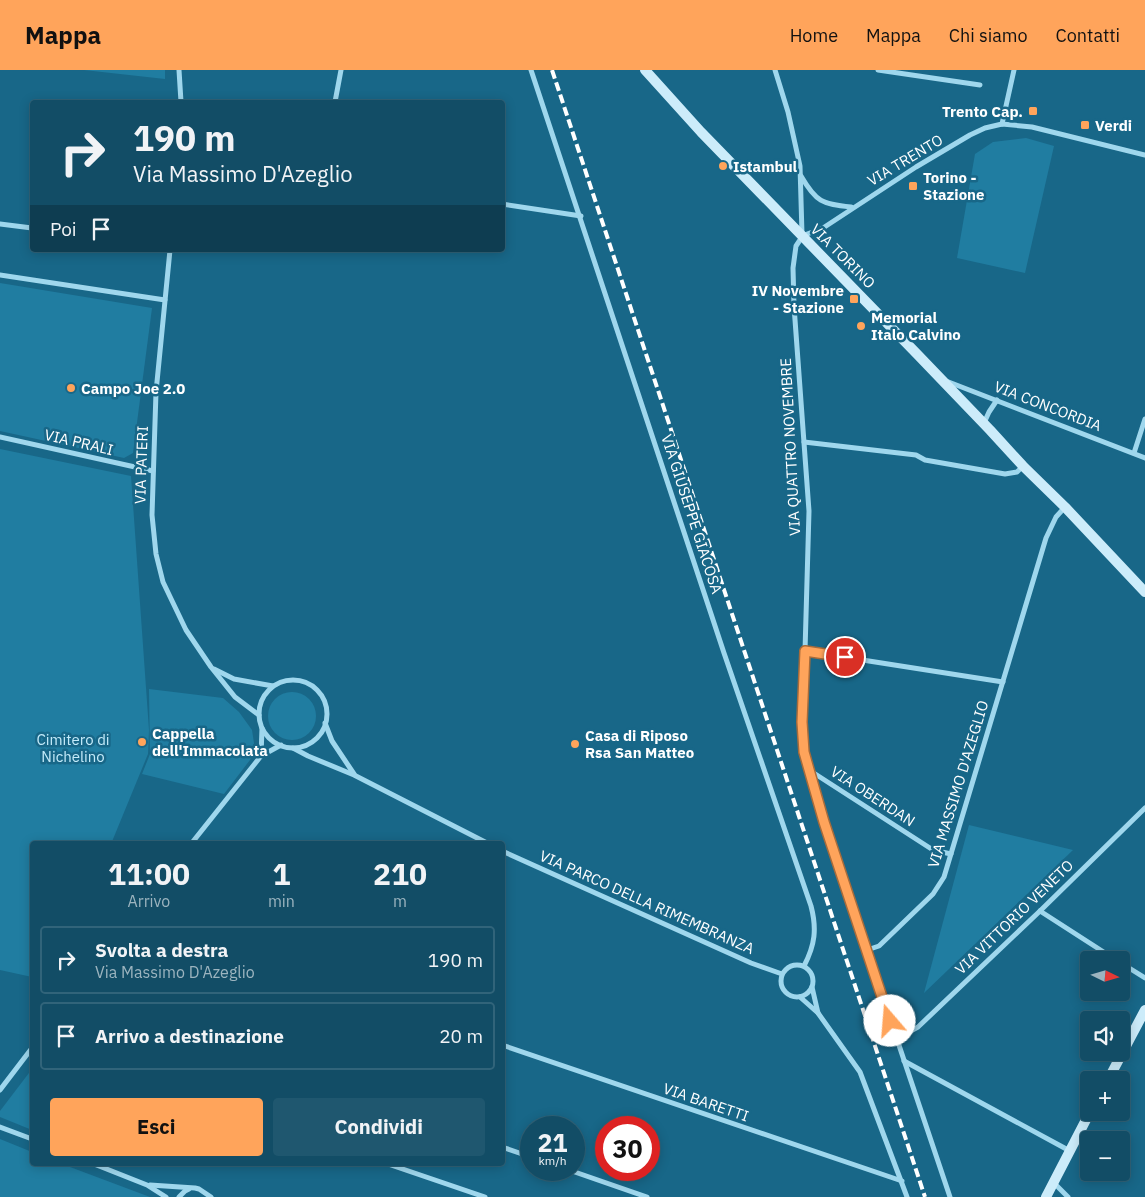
<!DOCTYPE html>
<html lang="it">
<meta charset="utf-8">
<style>
:root{--surface:#124d66;--page:#1f576f;--text:#f1f3f6;--muted:#9cb4bf;--line:#31647a;--accent:#ffa45b}
body{margin:0;font-family:"IBM Plex Sans",sans-serif;background:var(--page);color:var(--text);height:100vh;display:flex;flex-direction:column;font-size:19px;white-space:nowrap}
*{box-sizing:border-box;margin:0}
p{font-size:16px;color:var(--muted)}
.icon{flex:none;width:28px;height:28px;fill:none;stroke:currentColor;stroke-width:2;stroke-linecap:round;stroke-linejoin:round}
.map{position:relative;flex:1;overflow:hidden}
.sheet{position:absolute;left:30px;top:771px;width:475px;height:325px;display:flex;flex-direction:column;background:var(--surface);border-radius:5px;box-shadow:0 2px 12px #0003,0 0 0 1px var(--line)}
.sheet>*{flex:none}
.banner{position:absolute;left:30px;top:30px;width:475px;height:152px;border-radius:5px;box-shadow:0 2px 12px #0003,0 0 0 1px var(--line);background:#124d66;color:var(--text);overflow:hidden}
.needle{width:32px;rotate:95deg}
.fabs{position:absolute;left:1080px;top:881px;display:grid;gap:10px}
.fabs a{display:grid;place-items:center;width:50px;height:50px;border-radius:5px;background:var(--surface);box-shadow:0 2px 12px #0003,0 0 0 1px var(--line);font-size:25px}
.speed{position:absolute;left:520px;top:1046px;display:flex;gap:10px;font-size:25px;font-weight:700;text-align:center}
.speed>*{display:grid;place-content:center;width:65px;height:65px;border-radius:50%;background:var(--surface);box-shadow:0 2px 12px #0003,0 0 0 1px var(--line);line-height:1}
.speed small{font-size:12px;font-weight:400}
.speed .limit{border:8px solid #d22;background:#fff;color:#111}
.pin{position:absolute;display:grid;place-items:center;width:42px;height:42px;color:#fff;margin:-21px;border:2px solid #fff;border-radius:50%;box-shadow:0 1px 5px #0007}
.me{position:absolute;width:55px;margin:-28px;rotate:342deg;stroke-linejoin:round;filter:drop-shadow(0 0 4px #0008)}
.turn{display:flex;align-items:center;gap:18px;height:105px;padding:0 20px;font-size:22px}
.turn .icon{width:65px;height:65px;stroke-width:2.5}
.turn b{display:block;font-size:35px;line-height:42px}
.then{display:flex;align-items:center;height:48px;padding:0 20px;background:#0003;gap:10px;font-size:19px}
.eta{display:flex;justify-content:space-evenly;align-items:center;height:85px;text-align:center}
.eta b{font-size:30px;font-weight:700;line-height:35px}
.cta{display:flex;gap:10px;margin-top:auto;padding:10px 20px}
.cta a{flex:1;height:58px;border-radius:5px;background:var(--accent);color:#111;font-size:20px;font-weight:700;line-height:58px;text-align:center}
.cta a+a{background:var(--page);color:var(--text)}
ul{padding:0;list-style:none}
li{display:flex;align-items:center;gap:15px;height:68px;margin:0 10px 8px;padding:0 10px;border:2px solid var(--line);border-radius:5px}
li div{flex:1}
li b{display:block;font-size:19px}
li em{font-style:normal}
header{display:flex;align-items:center;gap:30px;box-sizing:border-box;height:70px;padding:0 25px;background:var(--accent);color:#111}
header strong{font-size:24px}
nav{display:flex;gap:28px;margin-inline-start:auto;font-size:18px}
.map>svg:first-child{display:block}
</style>
<header>
<strong>Mappa</strong>
<nav><a>Home</a><a>Mappa</a><a>Chi siamo</a><a>Contatti</a></nav>
</header>
<div class="map">
<svg width="1145" height="1127" viewBox="0 0 1145 1127">
<rect width="100%" height="100%" fill="#186788"/>
<g fill="#207da1">
<polygon points="83,0 165,0 165,9 84,0"/>
<polygon points="1026,68 1054,76 1025,203 957,188 975,84 993,72"/>
<polygon points="0,213 152,238 133,383 124,388 0,361"/>
<polygon points="0,379 131,406 149,660 148,684 111,774 32,774 32,907 0,900"/>
<polygon points="149,619 223,628 239,642 252,660 254,673 253,686 224,724 142,704 150,684"/>
<circle cx="292" cy="646" r="24"/>
<polygon points="969,755 1073,780 924,923"/>
<polygon points="32,999 32,1060 0,1047 0,1041"/>
<polygon points="0,1069 32,1082 32,1094 62,1094 150,1127 0,1127"/>
</g>
<g fill="none" stroke-linecap="round" stroke-linejoin="round">
<g stroke="#9fd7ed" stroke-width="5">
<polyline points="179,0 181,32"/>
<path d="M531 0 724 583 811 836C817 859 815 875 804 896"/>
<polyline points="775,0 788,42 800,96 802,164"/>
<polyline points="878,0 980,15"/>
<polyline points="335,32 341,0"/>
<polyline points="1002,54 1014,0"/>
<path d="M801 106C816 132 822 134 851 137"/>
<polyline points="502,134 581,146"/>
<polyline points="0,154 32,158"/>
<polyline points="802,166 823,158 916,97 970,65 985,58 1002,54 1032,57 1145,85"/>
<polyline points="802,167 796,176 793,198 794,236 809,441 805,581 802,652 804,682 824,752 950,1127"/>
<polyline points="170,180 156,322 152,445 156,484 163,512 186,560 211,597 235,627 259,645"/>
<polyline points="0,205 165,230"/>
<polyline points="946,311 1145,388"/>
<polyline points="984,353 989,342 997,330"/>
<polyline points="0,367 153,401"/>
<polyline points="804,372 916,385 925,390 1005,404 1017,402 1023,396"/>
<polyline points="1134,383 1145,349"/>
<polyline points="805,581 1003,612"/>
<polyline points="214,599 234,609 273,616"/>
<circle cx="293" cy="644" r="34"/>
<polyline points="325,653 332,671 354,704"/>
<polyline points="293,678 308,686 354,705 489,774"/>
<polyline points="261,686 281,675"/>
<polyline points="809,700 933,780 951,784"/>
<polyline points="191,774 261,686 262,658"/>
<polyline points="502,781 751,893 782,904"/>
<polyline points="1040,841 1116,890"/>
<polyline points="867,880 879,876 933,824 944,807 1046,468 1056,447 1065,437"/>
<polyline points="1121,893 1145,908"/>
<circle cx="797" cy="911" r="16"/>
<polyline points="812,917 818,943"/>
<polyline points="800,927 818,943 860,1002 907,1127"/>
<polyline points="896,969 918,957 1040,841 1145,738"/>
<polyline points="502,975 902,1111"/>
<polyline points="904,991 1070,1081"/>
<polyline points="0,1020 32,978"/>
<polyline points="0,1057 32,1069"/>
<polyline points="502,1077 531,1087"/>
<polyline points="94,1094 147,1115 166,1127"/>
<polyline points="388,1094 485,1127"/>
<polyline points="569,1100 647,1127"/>
<polyline points="1054,1113 1068,1127"/>
<polyline points="150,1115 195,1118 199,1119 211,1127"/>
<polyline points="179,1127 185,1121 189,1119"/>
</g>
<g stroke="#ccecfa" stroke-width="10">
<polyline points="645,0 701,62 917,284 990,360 1023,396 1065,437 1145,522"/>
<polyline points="1108,1010 1145,940"/>
<polyline points="1046,1127 1090,1042"/>
</g>
<polyline stroke="#fff" stroke-width="4" stroke-dasharray="9 4" stroke-linecap="butt" points="552,0 925,1127"/>
</g>
<g fill="none" stroke-linecap="round" stroke-linejoin="round">
<g stroke="#a66b3b" stroke-width="12">
<polyline id="route" points="845,587 805,581 802,652 804,682 824,752 890,951"/>
</g>
<use href="#route" stroke="#ffa45b" stroke-width="9"/>
</g>
<g fill="#ffa45b" stroke="#186788" stroke-width="2">
<rect x="1028" y="36" width="10" height="10" rx="2.5"/>
<rect x="1080" y="50" width="10" height="10" rx="2.5"/>
<circle cx="723" cy="96" r="5"/>
<rect x="908" y="111" width="10" height="10" rx="2.5"/>
<rect x="849" y="224" width="10" height="10" rx="2.5"/>
<circle cx="861" cy="256" r="5"/>
<circle cx="71" cy="318" r="5"/>
<circle cx="142" cy="672" r="5"/>
<circle cx="575" cy="674" r="5"/>
</g>
<g text-anchor="middle" dominant-baseline="central" stroke-width="5" stroke-linejoin="round" paint-order="stroke">
<g font-size="15" font-weight="bold" fill="#fff" stroke="#186788" text-anchor="start">
<text x="1023" y="41" text-anchor="end">Trento Cap.</text>
<text x="1095" y="55">Verdi</text>
<text x="733" y="96">Istambul</text>
<text x="923" y="107">Torino -<tspan x="923" dy="17">Stazione</tspan></text>
<text x="844" y="220" text-anchor="end">IV Novembre<tspan x="844" dy="17">- Stazione</tspan></text>
<text x="871" y="247">Memorial<tspan x="871" dy="17">Italo Calvino</tspan></text>
<text x="81" y="318">Campo Joe 2.0</text>
<text x="152" y="663">Cappella<tspan x="152" dy="17">dell'Immacolata</tspan></text>
<text x="585" y="665">Casa di Riposo<tspan x="585" dy="17">Rsa San Matteo</tspan></text>
</g>
<g font-size="15" fill="#fff" stroke="#186788">
<text transform="translate(905 90) rotate(-31)">VIA TRENTO</text>
<text transform="translate(843 186) rotate(45)">VIA TORINO</text>
<text transform="translate(1048 336) rotate(21)">VIA CONCORDIA</text>
<text transform="translate(79 372) rotate(13)">VIA PRALI</text>
<text transform="translate(790 377) rotate(-93)">VIA QUATTRO NOVEMBRE</text>
<text transform="translate(141 395) rotate(-88)">VIA PATERI</text>
<text transform="translate(692 444) rotate(72)">VIA GIUSEPPE GIACOSA</text>
<text transform="translate(958 714) rotate(-73)">VIA MASSIMO D'AZEGLIO</text>
<text transform="translate(873 726) rotate(33)">VIA OBERDAN</text>
<text transform="translate(647 832) rotate(24)">VIA PARCO DELLA RIMEMBRANZA</text>
<text transform="translate(1014 847) rotate(-44)">VIA VITTORIO VENETO</text>
<text transform="translate(706 1032) rotate(19)">VIA BARETTI</text>
</g>
<g font-size="15" fill="#c4ebfa" stroke="#186788">
<text x="73" y="669">Cimitero di<tspan x="73" dy="17">Nichelino</tspan></text>
</g>
</g>
</svg>
<div class="fabs">
<a><svg class="needle" viewBox="-14 -14 28 28"><path d="M0-13l5 13h-10z" fill="#e53935"/><path d="M0 13l5-13h-10z" fill="#9cb4bf"/></svg></a>
<a><svg class="icon" aria-label="sound" viewBox="0 0 24 24"><path d="M4 9h4l5-4v14l-5-4H4zM17 9q2 3 0 6"/></svg></a>
<a>+</a>
<a>−</a>
</div>
<div class="speed"><div>21<small>km/h</small></div><div class="limit">30</div></div>
<div class="pin" style="left:845px;top:587px;background:#d93025"><svg class="icon" aria-label="arrive" viewBox="0 0 24 24"><path d="M6 21V4h12l-3 4 3 4H6"/></svg></div>
<svg class="me" style="left:890px;top:951px" viewBox="-20 -20 40 40"><circle r="19" fill="#fff"/><path d="M0-13L10 11 0 6-10 11z" fill="#ffa45b"/></svg>
<div class="banner">
<div class="turn"><svg class="icon" aria-label="right" viewBox="0 0 24 24"><path d="M7 20v-9h11M14 6l5 5-5 5"/></svg><div><b>190 m</b>Via Massimo D'Azeglio</div></div>
<div class="then">Poi<svg class="icon" aria-label="arrive" viewBox="0 0 24 24"><path d="M6 21V4h12l-3 4 3 4H6"/></svg></div>
</div>
<section class="sheet">
<div class="eta">
<div><b>11:00</b><p>Arrivo</p></div>
<div><b>1</b><p>min</p></div>
<div><b>210</b><p>m</p></div>
</div>
<ul>
<li><svg class="icon" aria-label="right" viewBox="0 0 24 24"><path d="M7 20v-9h11M14 6l5 5-5 5"/></svg><div><b>Svolta a destra</b><p>Via Massimo D'Azeglio</p></div><em>190 m</em></li>
<li><svg class="icon" aria-label="arrive" viewBox="0 0 24 24"><path d="M6 21V4h12l-3 4 3 4H6"/></svg><div><b>Arrivo a destinazione</b></div><em>20 m</em></li>
</ul>
<div class="cta"><a>Esci</a><a>Condividi</a></div>
</section>
</div>
